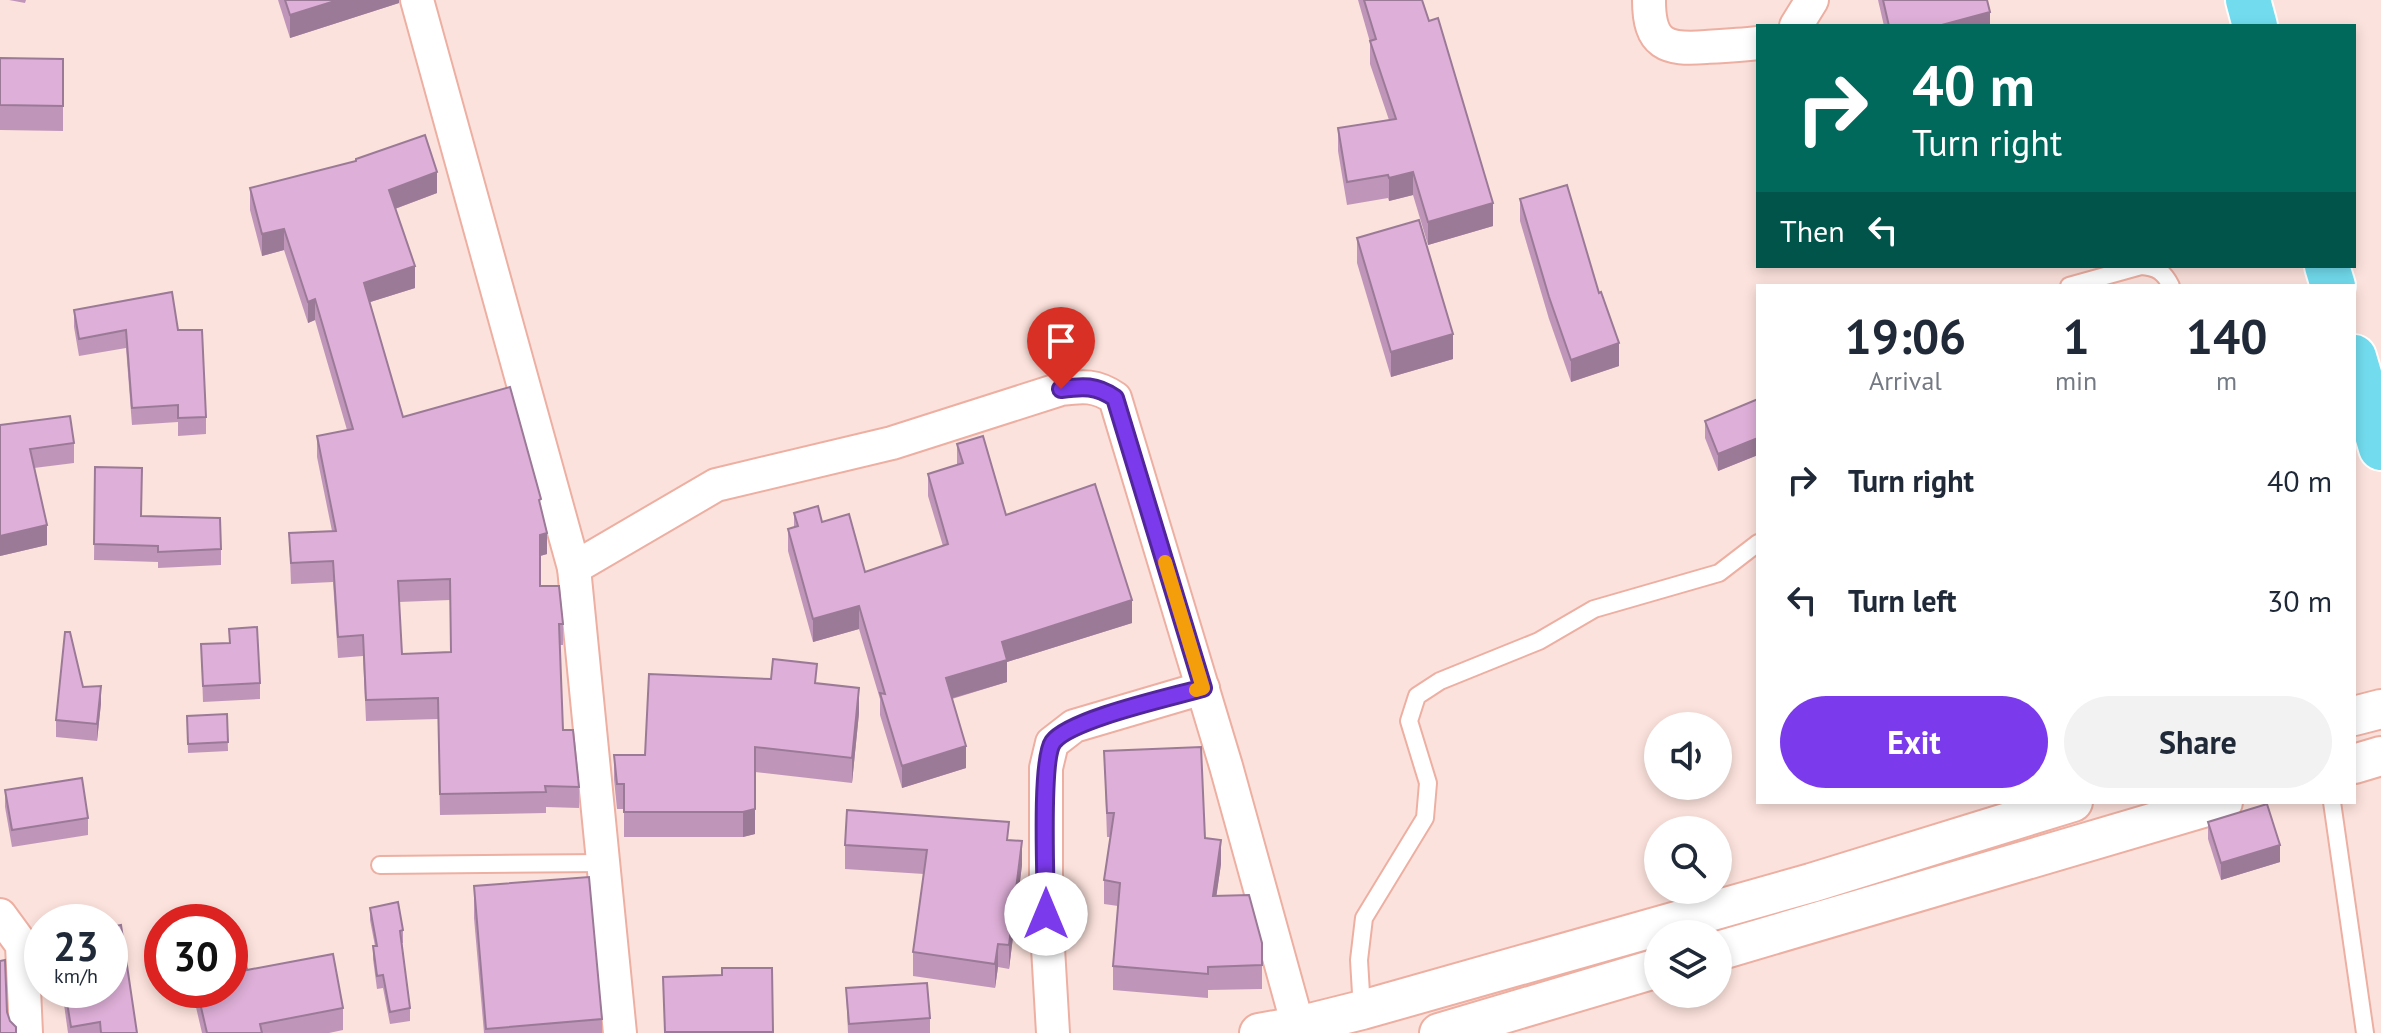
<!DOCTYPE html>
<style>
:root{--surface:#fff;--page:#f2f2f3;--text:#1f2937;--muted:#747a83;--accent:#7c3aed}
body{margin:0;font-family:"PT Sans",sans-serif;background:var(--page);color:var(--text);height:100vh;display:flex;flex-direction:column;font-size:30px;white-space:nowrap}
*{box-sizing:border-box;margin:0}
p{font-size:26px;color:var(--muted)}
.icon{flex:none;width:44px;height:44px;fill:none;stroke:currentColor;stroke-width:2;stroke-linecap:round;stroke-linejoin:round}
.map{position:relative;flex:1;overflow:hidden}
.details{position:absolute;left:1756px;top:284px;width:600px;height:520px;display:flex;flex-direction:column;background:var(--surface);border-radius:0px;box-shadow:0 4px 12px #0003}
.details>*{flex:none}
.guide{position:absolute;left:1756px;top:24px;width:600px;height:244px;border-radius:0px;box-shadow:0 4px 12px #0003;background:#00695c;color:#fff;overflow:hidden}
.fabs{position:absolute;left:1644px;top:712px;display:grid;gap:16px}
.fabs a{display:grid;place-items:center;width:88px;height:88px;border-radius:50%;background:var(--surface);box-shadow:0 4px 12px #0003;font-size:40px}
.speed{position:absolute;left:24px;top:904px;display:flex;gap:16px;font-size:40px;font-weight:700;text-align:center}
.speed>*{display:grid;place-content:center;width:104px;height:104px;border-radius:50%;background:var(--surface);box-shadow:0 4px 12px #0003;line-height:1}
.speed small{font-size:20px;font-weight:400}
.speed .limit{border:12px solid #d22;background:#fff;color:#111}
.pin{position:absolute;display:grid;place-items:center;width:68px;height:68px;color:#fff;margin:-82px -34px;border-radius:50% 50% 50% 0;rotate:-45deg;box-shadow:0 0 8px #0007}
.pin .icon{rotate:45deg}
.me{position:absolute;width:88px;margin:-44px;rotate:0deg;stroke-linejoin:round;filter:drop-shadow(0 0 6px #0008)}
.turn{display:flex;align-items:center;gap:28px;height:168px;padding:0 24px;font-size:36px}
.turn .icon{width:104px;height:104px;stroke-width:2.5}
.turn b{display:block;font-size:56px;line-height:68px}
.then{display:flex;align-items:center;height:76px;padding:0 24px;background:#0003;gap:16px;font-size:30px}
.eta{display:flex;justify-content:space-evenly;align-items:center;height:136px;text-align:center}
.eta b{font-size:48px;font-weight:600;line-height:56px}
.cta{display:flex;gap:16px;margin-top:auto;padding:16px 24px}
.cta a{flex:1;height:92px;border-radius:48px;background:var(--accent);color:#fff;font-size:32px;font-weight:600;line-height:92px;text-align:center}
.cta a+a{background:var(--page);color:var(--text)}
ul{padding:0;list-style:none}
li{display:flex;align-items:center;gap:24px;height:120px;padding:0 24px}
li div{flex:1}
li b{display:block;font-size:30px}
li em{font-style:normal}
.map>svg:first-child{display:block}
</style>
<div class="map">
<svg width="2381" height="1033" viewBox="0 0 2381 1033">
<rect width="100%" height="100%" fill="#fce2dc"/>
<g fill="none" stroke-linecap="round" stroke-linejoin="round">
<g stroke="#edafa2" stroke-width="20">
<g id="service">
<path d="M2069 286 2141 266C2157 267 2164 272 2171 286"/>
<polyline points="2332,802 2365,1033"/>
<polyline points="380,865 604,863"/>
<polyline points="1362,1010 1359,960 1364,918 1425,818 1428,783 1409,721 1417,696 1440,681 1539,641 1594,609 1719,573 1758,543"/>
</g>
</g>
<g stroke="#edafa2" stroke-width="36">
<g id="minor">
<polyline points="417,0 574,568 620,1033"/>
<path d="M1649 0C1649 45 1666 50 1706 47 1723 46 1741 45 1758 43"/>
<polyline points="1796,26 1812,0"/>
<path d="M574 568 716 485 892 443 1061 389C1083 386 1096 385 1115 398L1226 766 1298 1026"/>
<polyline points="0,915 22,945 26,1033"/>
<polyline points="1053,1033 1046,914 1046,768 1052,743 1074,726 1203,688"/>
</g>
</g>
<g stroke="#edafa2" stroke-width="42">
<g id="tertiary">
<polyline points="2354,716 2381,709"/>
<polyline points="2354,764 2381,756"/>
<polyline points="1718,951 2223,802"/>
<polyline points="1259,1033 1298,1026 1362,1010 1811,883 2073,802"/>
<polyline points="1439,1033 1658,968"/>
</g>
</g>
<g stroke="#fff" stroke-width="48">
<g id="trunk">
<polyline points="2248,0 2255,26"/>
<polyline points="2327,266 2333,286"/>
<polyline points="2354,357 2381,448"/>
</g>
</g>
<use href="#service" stroke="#fff" stroke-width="16"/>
<use href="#minor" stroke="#fff" stroke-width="32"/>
<use href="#tertiary" stroke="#fff" stroke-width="38"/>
<use href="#trunk" stroke="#72dcee" stroke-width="44"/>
</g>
<g fill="#bf96ba" fill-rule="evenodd">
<polygon points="9,0 26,0 25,3"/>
<polygon points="278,0 399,0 399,3 290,38"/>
<polygon points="1358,0 1422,0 1493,226 1428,245 1413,195 1389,201 1388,198 1347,205 1338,151 1338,128 1389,120 1370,64 1370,42"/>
<polygon points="1878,0 1987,0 1990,26 1884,26"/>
<polygon points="0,58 63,59 63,131 0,130"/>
<path d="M250 188 437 193 395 209 415 288 370 302 403 417 541 509 547 554 540 556V586L563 624V645H560L563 730 579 787V808L546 807V813L440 815 438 719 366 721 363 656 338 658 333 582 291 584 289 533 332 531 317 457V436L347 430 315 320 308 323 284 250 262 256 250 210ZM450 600 451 652 402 654 399 602Z"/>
<polygon points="1520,199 1619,366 1571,382 1549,319 1520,221"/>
<polygon points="1357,238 1453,359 1391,377 1357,263"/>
<polygon points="74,310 178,330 206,417 206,434 178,436 178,422 132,425 126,348 79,356 74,327"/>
<polygon points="1758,399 1758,455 1718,471 1705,438 1705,421"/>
<polygon points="0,425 74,443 74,463 34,468 47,545 0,556"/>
<polygon points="957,444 1006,515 1132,623 1007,662 1007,682 952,699 966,768 902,788 880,715 880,699 859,629 813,642 788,551 788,529 794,527 794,513 822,522 865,572 943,546 928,496 928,474 957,465"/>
<polygon points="95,467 141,516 221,549 221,565 158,568 158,562 94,560"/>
<polygon points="229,629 260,683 260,699 203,702 201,644 229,643"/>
<polygon points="817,684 859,713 852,783 755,772 755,834 743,837 624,837 624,809 617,809 614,779 614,755 645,755"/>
<polygon points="83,687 101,703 97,741 56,737 56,720"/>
<polygon points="227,714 228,751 188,753 187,716"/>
<polygon points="1104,751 1205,838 1221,864 1216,896 1262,943 1262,989 1208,990 1208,998 1113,990 1113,966 1118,906 1104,904 1104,880 1110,837 1107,837"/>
<polygon points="5,790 88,818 88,835 12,847 5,807"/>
<polygon points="2208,822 2280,862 2221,880 2208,839"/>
<polygon points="1009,840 1022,865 1009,969 998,967 995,988 913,976 913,952 924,874 845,869 845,845"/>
<polygon points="474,886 602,1019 602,1033 484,1033 474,918"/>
<polygon points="370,908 403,930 403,943 402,943 410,1008 410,1021 390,1024 383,988 377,989 373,959 373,946 375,946 370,920"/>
<polygon points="772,968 773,1033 665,1033 663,977 722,975"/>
<polygon points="247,970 343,1008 343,1030 329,1033 202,1033 192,990 230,990"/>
<polygon points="846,988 930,1018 930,1033 848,1033"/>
<polygon points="62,990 110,990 137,1033 68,1033"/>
</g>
<g fill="#9b7a97">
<polygon points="338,0 399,0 399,3 290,38 290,15"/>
<polygon points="1990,12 1990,26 1938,26"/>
<polygon points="437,172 437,193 389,211 389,190"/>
<polygon points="1413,172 1413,195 1389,201 1389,178"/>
<polygon points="1493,203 1493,226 1428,245 1428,222"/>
<polygon points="284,229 284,250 262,256 262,234"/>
<polygon points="415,266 415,288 364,304 364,283"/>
<polygon points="315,299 315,320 308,323 308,302"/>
<polygon points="1453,334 1453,359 1391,377 1391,352"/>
<polygon points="1619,343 1619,366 1571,382 1571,360"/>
<polygon points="1758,438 1758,455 1718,471 1718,454"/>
<polygon points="47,525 47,545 0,556 0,536"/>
<polygon points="547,533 547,554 540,556 540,535"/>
<polygon points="1132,600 1132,623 1007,662 1007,682 946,700 946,678 1002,642"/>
<polygon points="859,606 859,629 813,642 813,619"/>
<polygon points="101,686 101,703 97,741 97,724"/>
<polygon points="859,688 859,713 852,783 852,758"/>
<polygon points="966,746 966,768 902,788 902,766"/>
<polygon points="755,809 755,834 743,837 743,812"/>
<polygon points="1221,840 1221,864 1213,920 1213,896"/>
<polygon points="1022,841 1022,865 1009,969 1009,945"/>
<polygon points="2280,845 2280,862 2221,880 2221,863"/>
<polygon points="998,944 998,967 995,988 995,964"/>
</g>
<g fill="#deafd8" stroke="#9b7a97" stroke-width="2" fill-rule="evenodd">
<polygon points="285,0 338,0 290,15"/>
<polygon points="1364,0 1422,0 1429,21 1438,18 1493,203 1428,222 1413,172 1389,178 1388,175 1347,182 1338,128 1396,119 1370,41 1376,39"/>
<polygon points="1883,0 1987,0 1990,12 1938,26 1889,26"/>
<polygon points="0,58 63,59 63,106 0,105"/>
<path d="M425 135 437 172 389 190 415 266 364 283 403 417 510 387 541 499 539 500 547 533 540 535V586H559L563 624H559L563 730H573L579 787 545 786 546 792 440 794 438 698 366 700 363 635 338 637 333 561 291 563 289 533 336 531 317 436 353 429 315 299 308 302 284 229 262 234 250 188 356 161V159ZM450 579 451 652 402 654 398 581Z"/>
<polygon points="1567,185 1599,293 1601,292 1619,343 1571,360 1549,297 1520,199"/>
<polygon points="1419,220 1453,334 1391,352 1357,238"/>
<polygon points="172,292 178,330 202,330 206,417 178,418 178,405 132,408 126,330 79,339 74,310"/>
<polygon points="1758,399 1758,438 1718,454 1705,421"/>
<polygon points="70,416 74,443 30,449 47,525 0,536 0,425"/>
<polygon points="983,436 1006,515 1095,484 1132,600 1002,642 1007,660 946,678 966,746 902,766 880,693 885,694 859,606 813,619 788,529 798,526 794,513 818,506 822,522 849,514 865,572 948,544 928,474 963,463 957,444"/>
<polygon points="95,467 142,468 141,516 220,518 221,549 158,552 158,546 94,544"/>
<polygon points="257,627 260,683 203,686 201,644 230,643 229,629"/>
<polygon points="65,632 70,632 83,687 101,686 97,724 56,720"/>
<polygon points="773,659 817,664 815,683 859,688 852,758 755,747 755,809 743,812 624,812 624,784 617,784 614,755 645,755 649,674 771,679"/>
<polygon points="227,714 228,742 188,744 187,716"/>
<polygon points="1201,747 1205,838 1221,840 1213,896 1249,895 1262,943 1262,965 1208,967 1208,974 1113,966 1120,883 1104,880 1114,813 1107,813 1104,751"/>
<polygon points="82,778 88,818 12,830 5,790"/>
<polygon points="2267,804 2280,845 2221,863 2208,822"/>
<polygon points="847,810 1009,822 1007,840 1022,841 1009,945 998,944 995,964 913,952 927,850 845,845"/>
<polygon points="589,877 602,1019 486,1029 474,886"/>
<polygon points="398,902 403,930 400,931 410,1008 390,1012 383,975 377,976 373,946 377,946 370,908"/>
<polygon points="121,925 137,1033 101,1033 100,1022 71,1027 65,990 110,990 110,927"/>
<polygon points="242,944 247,970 333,954 343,1008 260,1024 262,1033 207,1033 197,990 230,990 230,947"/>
<polygon points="5,960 7,1012 10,1021 16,1027 16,1033 0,1033 0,961"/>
<polygon points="722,968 772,968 773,1032 665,1032 663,977 722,975"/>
<polygon points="927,983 930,1018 849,1024 846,988"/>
</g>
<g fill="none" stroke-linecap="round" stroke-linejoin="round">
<g stroke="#51269a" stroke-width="20">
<path id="route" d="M1046 914C1046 885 1040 760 1053 742 1070 719 1172 697 1203 688L1115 398C1096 385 1083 386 1061 389"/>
</g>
<use href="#route" stroke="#7c3aed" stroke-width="14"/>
<polyline stroke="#f59e0b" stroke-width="14" points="1165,562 1203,688 1196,690"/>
</g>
</svg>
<div class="fabs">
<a><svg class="icon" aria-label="sound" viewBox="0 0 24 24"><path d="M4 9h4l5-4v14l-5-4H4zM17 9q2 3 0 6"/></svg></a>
<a><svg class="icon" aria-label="search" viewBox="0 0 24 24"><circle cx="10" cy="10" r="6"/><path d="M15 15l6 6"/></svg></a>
<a><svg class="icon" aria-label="layers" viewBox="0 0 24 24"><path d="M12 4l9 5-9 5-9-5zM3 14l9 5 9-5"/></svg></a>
</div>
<div class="speed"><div>23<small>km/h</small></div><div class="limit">30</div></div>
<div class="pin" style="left:1061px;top:389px;background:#d93025"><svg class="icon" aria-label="arrive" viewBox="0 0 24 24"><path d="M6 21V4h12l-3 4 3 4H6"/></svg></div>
<svg class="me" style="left:1046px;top:914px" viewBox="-20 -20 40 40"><circle r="19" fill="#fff"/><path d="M0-13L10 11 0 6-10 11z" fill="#7c3aed"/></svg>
<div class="guide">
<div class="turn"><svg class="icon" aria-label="right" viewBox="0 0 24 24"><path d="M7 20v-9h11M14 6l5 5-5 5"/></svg><div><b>40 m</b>Turn right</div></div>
<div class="then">Then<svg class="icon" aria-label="left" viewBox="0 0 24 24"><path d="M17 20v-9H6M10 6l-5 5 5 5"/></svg></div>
</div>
<section class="details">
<div class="eta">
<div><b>19:06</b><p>Arrival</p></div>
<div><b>1</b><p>min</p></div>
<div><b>140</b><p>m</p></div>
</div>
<ul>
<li><svg class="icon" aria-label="right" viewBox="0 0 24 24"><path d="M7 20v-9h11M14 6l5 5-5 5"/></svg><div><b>Turn right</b></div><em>40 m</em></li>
<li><svg class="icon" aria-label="left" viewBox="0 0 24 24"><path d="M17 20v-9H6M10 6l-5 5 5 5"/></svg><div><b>Turn left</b></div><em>30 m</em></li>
</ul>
<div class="cta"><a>Exit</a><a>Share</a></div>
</section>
</div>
